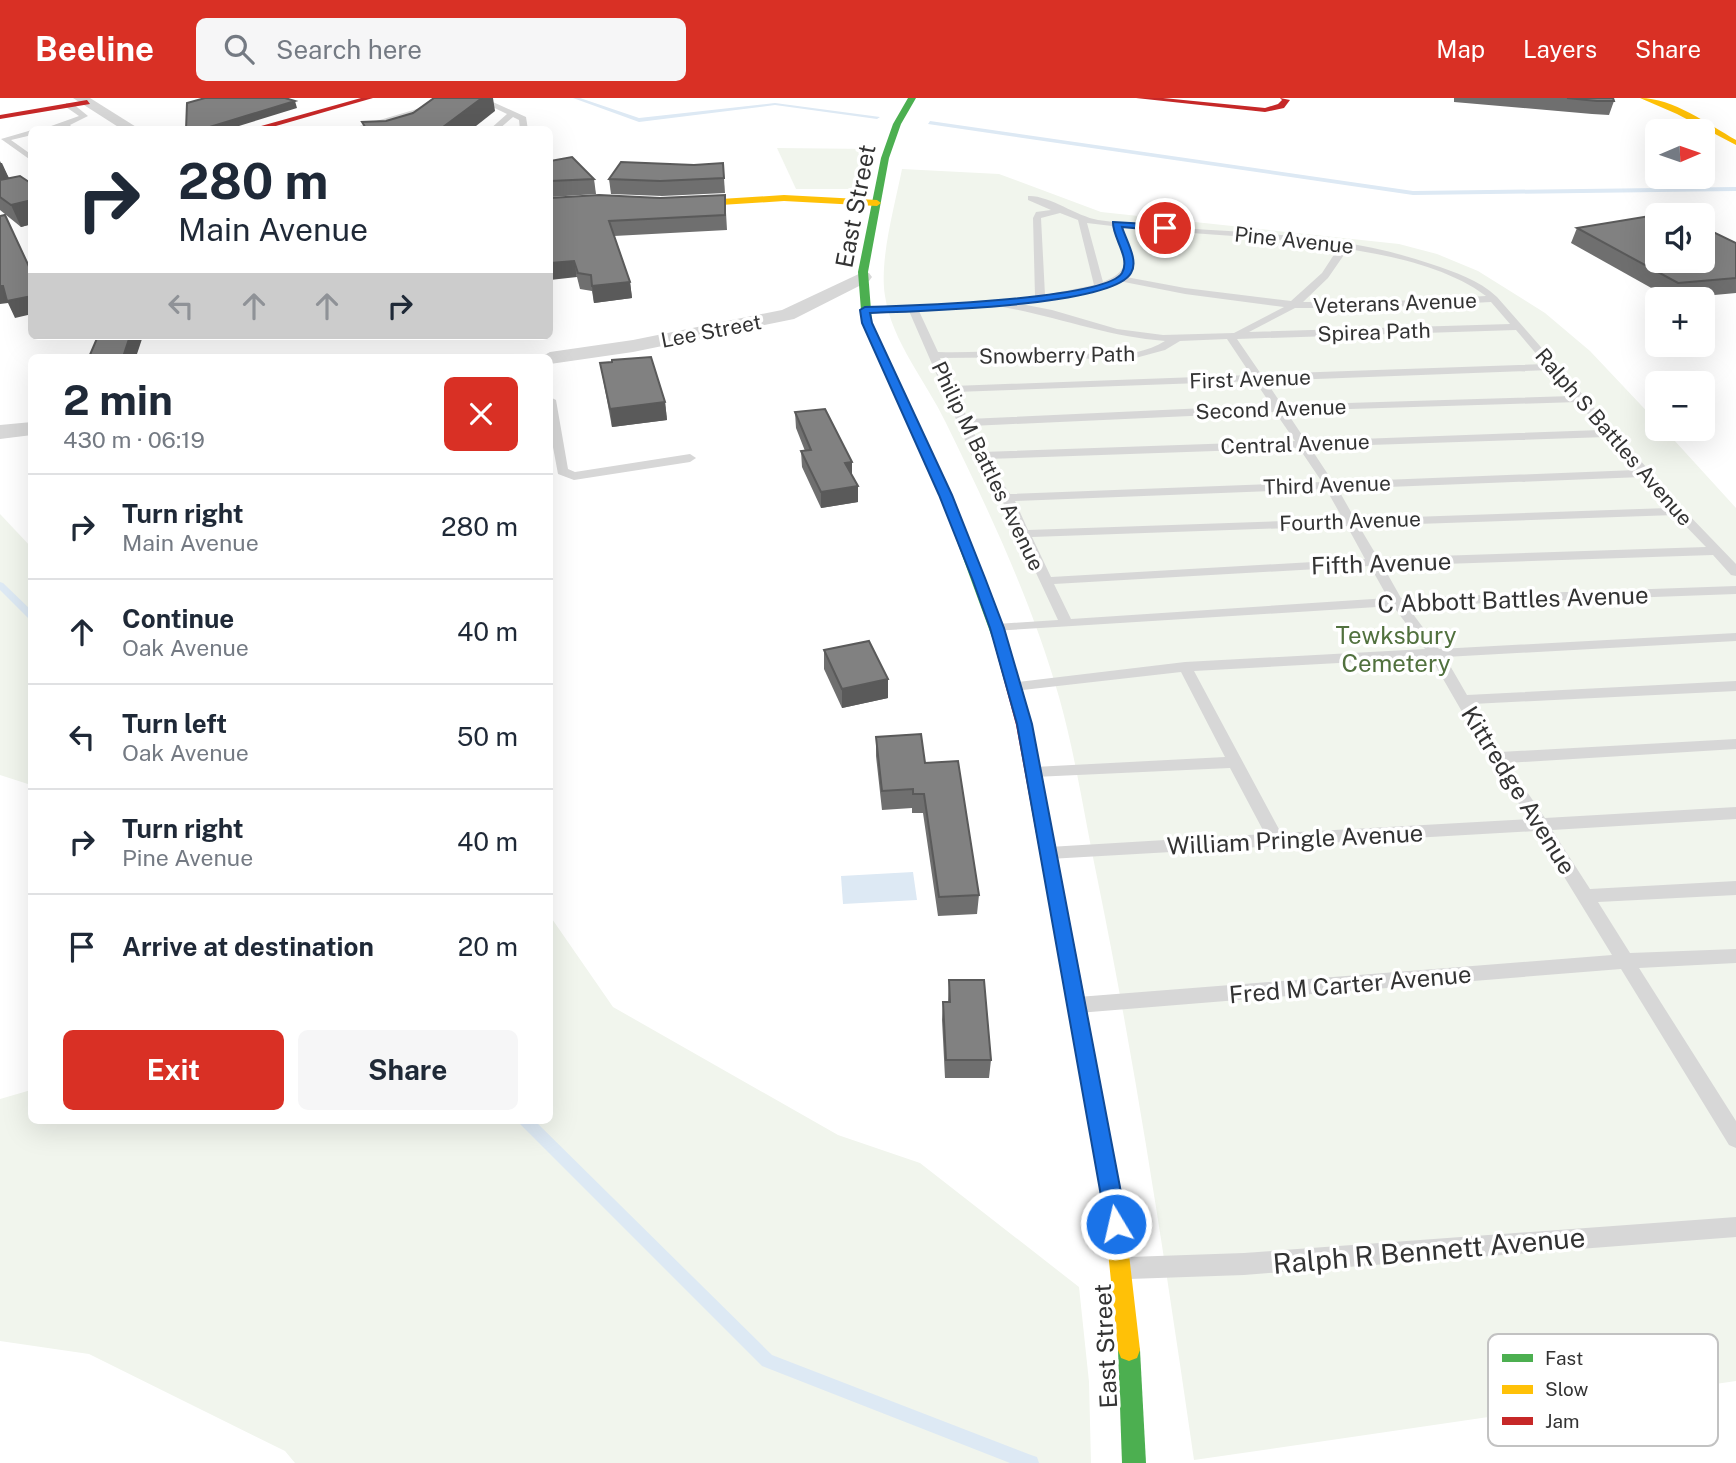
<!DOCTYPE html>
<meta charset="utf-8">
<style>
:root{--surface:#fff;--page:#f6f6f7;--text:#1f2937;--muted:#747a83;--line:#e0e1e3;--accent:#d93025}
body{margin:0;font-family:"Public Sans",sans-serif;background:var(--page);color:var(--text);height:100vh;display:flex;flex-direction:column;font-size:26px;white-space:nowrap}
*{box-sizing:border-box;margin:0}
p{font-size:23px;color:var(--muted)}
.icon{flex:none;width:38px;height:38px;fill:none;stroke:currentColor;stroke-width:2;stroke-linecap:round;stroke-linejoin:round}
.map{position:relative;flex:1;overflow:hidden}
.side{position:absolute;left:28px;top:256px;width:525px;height:770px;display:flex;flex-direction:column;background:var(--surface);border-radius:10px;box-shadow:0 7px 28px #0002}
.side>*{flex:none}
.banner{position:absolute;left:28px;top:28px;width:525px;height:214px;border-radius:10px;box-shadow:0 7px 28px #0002;background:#fff;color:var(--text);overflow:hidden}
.needle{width:46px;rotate:88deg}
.tools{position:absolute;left:1645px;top:21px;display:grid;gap:14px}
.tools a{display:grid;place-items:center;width:70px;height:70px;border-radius:10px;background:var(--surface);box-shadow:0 7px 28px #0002;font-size:35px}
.pin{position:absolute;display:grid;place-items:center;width:60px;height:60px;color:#fff;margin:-30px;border:4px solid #fff;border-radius:50%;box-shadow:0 2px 7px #0007}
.me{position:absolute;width:77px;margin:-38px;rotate:351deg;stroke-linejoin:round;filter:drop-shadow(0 0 5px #0008)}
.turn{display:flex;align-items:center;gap:24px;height:147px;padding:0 35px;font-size:32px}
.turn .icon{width:91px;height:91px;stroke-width:2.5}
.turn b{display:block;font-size:49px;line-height:60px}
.lanes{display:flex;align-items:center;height:66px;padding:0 35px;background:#0003;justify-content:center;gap:35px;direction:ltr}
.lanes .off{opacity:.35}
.round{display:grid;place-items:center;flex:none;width:74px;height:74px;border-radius:10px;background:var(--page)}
.headline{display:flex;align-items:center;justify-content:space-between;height:119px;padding:0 35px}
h1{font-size:42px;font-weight:700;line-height:52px}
.primary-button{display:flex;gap:14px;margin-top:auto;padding:14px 35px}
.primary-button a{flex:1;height:80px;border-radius:10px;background:var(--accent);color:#fff;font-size:28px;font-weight:700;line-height:80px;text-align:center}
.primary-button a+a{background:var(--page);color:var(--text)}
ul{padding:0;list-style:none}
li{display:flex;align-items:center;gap:21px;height:105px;padding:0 35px;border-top:2px solid var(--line)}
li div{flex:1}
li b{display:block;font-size:26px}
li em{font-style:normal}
header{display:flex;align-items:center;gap:42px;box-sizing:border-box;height:98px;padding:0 35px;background:var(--accent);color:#fff}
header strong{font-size:33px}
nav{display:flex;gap:38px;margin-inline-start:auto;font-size:24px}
.search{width:490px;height:63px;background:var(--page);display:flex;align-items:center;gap:18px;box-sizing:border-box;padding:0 24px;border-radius:10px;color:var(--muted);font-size:26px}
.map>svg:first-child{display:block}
</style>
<header>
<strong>Beeline</strong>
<div class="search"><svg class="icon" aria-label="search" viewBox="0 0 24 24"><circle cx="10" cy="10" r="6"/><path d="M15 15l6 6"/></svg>Search here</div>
<nav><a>Map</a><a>Layers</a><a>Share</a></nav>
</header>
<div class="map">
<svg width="1736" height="1365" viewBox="0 0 1736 1365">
<rect width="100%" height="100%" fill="#fff"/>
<g fill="#f1f5ed">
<polygon points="777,50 872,51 864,91 796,91"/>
<path d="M902 71 999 76 1101 114 1399 146 1437 156 1478 173 1545 215 1590 253 1657 324V331H1664L1736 410V1283L1194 1362C1166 1169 1137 975 1098 784 1085 723 1076 659 1059 599 1032 504 989 413 946 325 926 283 892 244 885 198 879 162 895 107 902 71Z"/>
<polygon points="0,416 31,449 31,687 0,677"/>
<polygon points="550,818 613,909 838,1037 920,1065 1079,1189 1089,1284 1091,1365 295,1365 285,1353 89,1256 0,1243 0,1001 31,992 32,1022 550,1022"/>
</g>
<polygon fill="#dde9f4" points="913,774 917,802 843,806 841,778"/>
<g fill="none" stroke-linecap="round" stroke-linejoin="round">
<g fill="#dde9f4" fill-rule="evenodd">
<polygon points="573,0 580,0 639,20 775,5 880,19 877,21 775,7 639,24"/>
<polygon points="930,23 1413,93 1736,89 1736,93 1413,97 928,26"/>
<polygon points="0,484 3,485 32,513 32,522 29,521 0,492"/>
<polygon points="518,1022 534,1022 772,1257 1031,1357 1037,1359 1039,1365 1010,1365 762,1268 520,1026"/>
</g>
<g fill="#d7d7d7" fill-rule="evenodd">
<polygon points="454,0 466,0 360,32 346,32"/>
<polygon points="474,0 484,0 526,19 528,32 520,32 519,22 513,19 498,32 489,32 507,16"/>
<polygon points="66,5 72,5 88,18 70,27 75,32 40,32 79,18 66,9"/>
<polygon points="32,32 32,37 11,42 32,57 32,63 1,41"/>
<path d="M1028 98C1049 97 1076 118 1098 122 1209 137 1324 129 1431 166 1455 174 1479 182 1497 199L1682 410 1736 466V478L1731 477 1713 457 1383 468 1401 500 1736 488V496L1407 508 1439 551 1736 535V543L1445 559 1467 597 1736 583V593L1472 606 1500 654 1736 641V651L1507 665 1545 720 1736 709V721L1552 732 1590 791 1736 783V797L1598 804 1630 855 1736 851V865L1639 870 1736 1023V1050L1729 1047 1621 871 1078 915 1071 912 1069 907 1071 902 1078 899 1612 857 1536 733 1049 761 1043 759 1041 755 1043 751 1049 749 1265 736 1230 670 1034 679 1026 674 1034 669 1225 659 1181 574 1014 593 1009 591 1007 588 1009 585 1185 564 1425 551 1393 508 992 533 990 530 997 526 1058 522 1001 400 972 358 909 213 865 215 860 212 865 209 1011 205 1013 202 1035 198 1033 120 1036 114 1051 112 1028 102ZM1060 115 1078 122 1094 187 1045 197 1041 120ZM1087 125 1112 128C1119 154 1139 170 1103 184ZM1121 130 1274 141 1339 149 1322 175 1291 203 1185 190 1126 179 1134 168V163ZM1348 151C1393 158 1449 170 1486 198L1375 204H1303L1328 180ZM1119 183 1185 196 1284 209 1234 235 1163 237 1117 231 1052 212 1021 206 1079 196ZM1491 204 1510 226 1249 234 1295 210H1375ZM1003 209C1058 219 1109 239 1165 243 1127 266 1083 253 1042 253 1007 252 972 255 938 254L919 213ZM1516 232 1545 266 1261 276 1237 241ZM1227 241 1251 277 953 288 940 260 1041 259 1128 262 1165 252 1180 243ZM1550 272 1572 298 1282 307 1266 283ZM1255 283 1271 307 968 321 955 294ZM1578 304 1601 332 1306 343 1286 313ZM1275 314 1295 343 982 354 971 328ZM1607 339 1636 372 1333 384 1310 349ZM1299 350 1322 384 1010 396 986 361ZM1642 379 1668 410 1355 421 1338 391ZM1326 391 1343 421 1028 432 1015 403ZM1675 417 1706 449 1378 460 1359 428ZM1347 428 1365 461 1051 479 1032 439ZM1370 468 1388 500 1071 521 1054 486ZM1431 560 1491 664 1529 721 1281 735 1194 573Z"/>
<polygon points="550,299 556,302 568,371 575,374 690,356 696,360 690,364 574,382 558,376 550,333"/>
<polygon points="1736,1119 1736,1139 1244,1177 1129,1181 1121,1177 1118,1170 1121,1163 1129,1159 1244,1155"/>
</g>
<g fill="#d7d7d7" fill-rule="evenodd">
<polygon points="73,0 90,0 141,32 123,32"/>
<polygon points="863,174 869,175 872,179 869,183 794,221 633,254 550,266 550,259 541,259 550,254 633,242 782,212"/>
<polygon points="32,324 32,337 0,341 0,327"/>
</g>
<g fill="#4caf50" fill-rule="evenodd">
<polygon points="908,0 916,0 901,26 889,60 868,174 872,225 952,397 1007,542 1000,546 993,542 940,397 862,225 858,174 881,60 893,26"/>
<polygon points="1129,1241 1137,1244 1140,1252 1146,1365 1122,1365 1118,1252 1121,1244"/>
</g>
<g fill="#ffc107" fill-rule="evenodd">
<path d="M1640 0C1673 0 1708 26 1736 42V47L1677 16Z"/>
<polygon points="784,97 877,102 881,105 877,108 784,103 673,110 669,107 673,104"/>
<polygon points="1073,880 1079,882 1082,887 1123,1104 1140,1252 1137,1260 1129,1263 1121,1260 1118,1252 1103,1104 1064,887 1067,882"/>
</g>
<g fill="#c62828" fill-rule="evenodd">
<polygon points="361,0 373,0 262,32 247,32"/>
<polygon points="1136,0 1163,0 1265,10 1278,6 1282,2 1280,0 1290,2 1284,10 1265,14"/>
<polygon points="87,2 90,6 0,21 0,17"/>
<polygon points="1000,538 1007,542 1032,627 1082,887 1079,892 1073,894 1067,892 1064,887 1016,627 993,542"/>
</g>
</g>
<g fill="#6f6f6f">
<polygon points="1454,0 1613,0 1614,3 1609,17 1592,16 1454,4"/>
<polygon points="0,63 9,80 32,86 32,126 21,129 0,112"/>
<polygon points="550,63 594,81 596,96 550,99"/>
<polygon points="723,65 725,95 662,98 611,96 609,81 694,67"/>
<polygon points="725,97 727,132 614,138 630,184 632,200 594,205 592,193 580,191 577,179 550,100 660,100"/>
<polygon points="1577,130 1736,145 1736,195 1671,201 1571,145"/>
<polygon points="600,265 665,304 667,322 612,329"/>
<polygon points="795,314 852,378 858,404 821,410 802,369 801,353 805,353 796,330"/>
<polygon points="824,552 888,581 888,600 842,610 824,571"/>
<polygon points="876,639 925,665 979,797 977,816 938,818 923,715 912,715 912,710 882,712 876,658"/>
<polygon points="949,882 991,962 989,980 945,980 942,922 943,904 948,904"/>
</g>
<g fill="#5a5a5a">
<polygon points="482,0 493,0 495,13 471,32 439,32"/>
<polygon points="295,3 297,10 226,32 200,32"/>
<polygon points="0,65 2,65 11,85 0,89"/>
<polygon points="32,102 32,126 21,129 11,107"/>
<polygon points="574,163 577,179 550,182 550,165"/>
<polygon points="630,184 632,200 594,205 592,188"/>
<polygon points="0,188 3,188 32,198 32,216 15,220 8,205 0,206"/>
<polygon points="130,238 143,238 136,259 123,259"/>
<polygon points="665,304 667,322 612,329 610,311"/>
<polygon points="852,364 852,380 845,365"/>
<polygon points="858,388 858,404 821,410 821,394"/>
<polygon points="888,581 888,600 842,610 842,591"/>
</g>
<g fill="#818181" stroke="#5a5a5a" stroke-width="2">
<polygon points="205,0 285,0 295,3 200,32 186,32 187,5"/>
<polygon points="434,0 482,0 439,32 367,32 362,24 386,23 413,15"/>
<polygon points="1567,0 1613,0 1614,3 1597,3"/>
<polygon points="572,59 594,81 550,83 550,63"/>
<polygon points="621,64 694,67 723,65 724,80 660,83 609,81"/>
<polygon points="20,78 32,86 32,102 11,107 0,99 0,82"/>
<polygon points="599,97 660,100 725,97 725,117 609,123 630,184 592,188 591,177 578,175 574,163 550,165 550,100"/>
<polygon points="1674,114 1680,117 1657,117 1657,163 1703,163 1703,129 1736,145 1736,180 1678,185 1577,130"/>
<polygon points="5,117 32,175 32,198 7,203 3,188 0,188 0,118"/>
<polygon points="98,238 130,238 123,259 89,259"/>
<polygon points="651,259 665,304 610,311 600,265 612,264 612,262"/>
<polygon points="825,311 852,364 845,365 858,388 821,394 801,353 811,352 795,314"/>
<polygon points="869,543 888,581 842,591 824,552"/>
<polygon points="921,636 925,665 958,663 979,797 939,799 924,696 913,696 913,691 882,693 876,639"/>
<polygon points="949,882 984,882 991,962 946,962 943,904 950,904"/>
</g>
<path fill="#1a73e8" stroke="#114b97" stroke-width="2" d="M1113 124 1165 127 1170 130 1165 133 1122 129C1126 142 1139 163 1131 175 1112 209 913 213 870 215L872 225 952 397 985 480 1004 530 1032 626 1127 1126 1124 1134 1116 1136 1109 1134 1106 1126 1017 626 990 530 972 480 939 397 862 225 860 212 865 209C903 208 1105 202 1122 175 1131 160 1112 139 1113 124Z"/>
<g text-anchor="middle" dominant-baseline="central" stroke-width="7" stroke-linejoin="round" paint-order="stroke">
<g font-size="21" fill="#333" stroke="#fff">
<text transform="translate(1294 142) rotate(6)">Pine Avenue</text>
<text transform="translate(1395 205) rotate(-2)">Veterans Avenue</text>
<text transform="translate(711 233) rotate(-11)">Lee Street</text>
<text transform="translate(1374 234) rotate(-2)">Spirea Path</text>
<text transform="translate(1057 257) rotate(-1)">Snowberry Path</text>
<text transform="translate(1250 281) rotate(-2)">First Avenue</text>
<text transform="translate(1271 311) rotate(-2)">Second Avenue</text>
<text transform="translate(1614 339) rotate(49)">Ralph S Battles Avenue</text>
<text transform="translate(1295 346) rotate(-2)">Central Avenue</text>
<text transform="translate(988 368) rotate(64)">Philip M Battles Avenue</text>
<text transform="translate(1327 387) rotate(-2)">Third Avenue</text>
<text transform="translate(1350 423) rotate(-2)">Fourth Avenue</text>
</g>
<g font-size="24" fill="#333" stroke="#fff">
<text transform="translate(855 108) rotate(-79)">East Street</text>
<text transform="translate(1381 465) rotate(-2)">Fifth Avenue</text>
<text transform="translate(1513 501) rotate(-2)">C Abbott Battles Avenue</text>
<text transform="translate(1519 692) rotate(58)">Kittredge Avenue</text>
<text transform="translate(1295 741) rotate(-3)">William Pringle Avenue</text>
<text transform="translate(1350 886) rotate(-5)">Fred M Carter Avenue</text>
<text transform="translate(1105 1248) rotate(-93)">East Street</text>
</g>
<g font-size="24" fill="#51713e" stroke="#fff">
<text x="1396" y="537">Tewksbury<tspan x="1396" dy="28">Cemetery</tspan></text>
</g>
<g font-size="28" fill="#333" stroke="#fff">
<text transform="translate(1429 1152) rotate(-5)">Ralph R Bennett Avenue</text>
</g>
</g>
<rect x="1488" y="1236" width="230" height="112" rx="10" fill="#fff" stroke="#c2c2c2" stroke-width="2"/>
<rect x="1502" y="1256" width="31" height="8" fill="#4caf50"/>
<rect x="1502" y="1287" width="31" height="9" fill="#ffc107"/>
<rect x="1502" y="1319" width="31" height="8" fill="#c62828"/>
<g font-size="19" fill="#333">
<text x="1545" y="1267">Fast</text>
<text x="1545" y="1298">Slow</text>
<text x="1545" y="1330">Jam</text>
</g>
</svg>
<div class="tools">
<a><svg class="needle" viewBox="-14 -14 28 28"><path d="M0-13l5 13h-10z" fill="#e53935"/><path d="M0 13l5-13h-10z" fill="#747a83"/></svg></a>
<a><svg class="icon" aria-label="sound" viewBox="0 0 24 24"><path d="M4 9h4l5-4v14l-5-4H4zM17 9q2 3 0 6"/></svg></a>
<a>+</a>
<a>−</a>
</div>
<div class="pin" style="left:1165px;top:130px;background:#d93025"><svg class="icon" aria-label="arrive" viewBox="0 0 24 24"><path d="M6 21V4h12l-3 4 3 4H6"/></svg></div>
<svg class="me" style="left:1116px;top:1126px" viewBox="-20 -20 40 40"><circle r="17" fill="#1a73e8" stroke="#fff" stroke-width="3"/><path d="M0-11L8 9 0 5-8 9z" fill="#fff"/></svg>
<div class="banner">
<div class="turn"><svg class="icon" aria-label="right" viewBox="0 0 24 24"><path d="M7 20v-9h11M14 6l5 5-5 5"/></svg><div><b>280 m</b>Main Avenue</div></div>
<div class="lanes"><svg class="icon off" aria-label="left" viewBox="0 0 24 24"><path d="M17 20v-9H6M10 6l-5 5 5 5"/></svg><svg class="icon off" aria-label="ahead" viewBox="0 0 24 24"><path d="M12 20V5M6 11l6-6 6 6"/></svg><svg class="icon off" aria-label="ahead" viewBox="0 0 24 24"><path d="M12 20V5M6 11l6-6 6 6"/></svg><svg class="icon" aria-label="right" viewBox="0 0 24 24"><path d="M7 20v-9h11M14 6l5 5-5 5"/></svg></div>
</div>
<section class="side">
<div class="headline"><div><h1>2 min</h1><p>430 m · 06:19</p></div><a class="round" style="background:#d93025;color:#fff"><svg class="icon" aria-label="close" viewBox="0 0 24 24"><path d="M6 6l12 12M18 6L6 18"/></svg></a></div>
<ul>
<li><svg class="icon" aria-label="right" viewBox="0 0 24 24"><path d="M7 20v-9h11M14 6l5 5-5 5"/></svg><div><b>Turn right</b><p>Main Avenue</p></div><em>280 m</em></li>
<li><svg class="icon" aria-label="ahead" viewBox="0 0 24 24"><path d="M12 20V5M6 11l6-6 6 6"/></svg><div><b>Continue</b><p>Oak Avenue</p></div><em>40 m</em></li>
<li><svg class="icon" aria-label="left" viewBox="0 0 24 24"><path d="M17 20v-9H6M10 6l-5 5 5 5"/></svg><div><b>Turn left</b><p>Oak Avenue</p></div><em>50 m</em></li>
<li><svg class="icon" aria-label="right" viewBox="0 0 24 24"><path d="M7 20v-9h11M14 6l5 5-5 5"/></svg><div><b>Turn right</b><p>Pine Avenue</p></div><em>40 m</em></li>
<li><svg class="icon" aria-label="arrive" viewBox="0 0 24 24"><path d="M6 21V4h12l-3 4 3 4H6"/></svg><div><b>Arrive at destination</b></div><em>20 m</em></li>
</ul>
<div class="primary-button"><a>Exit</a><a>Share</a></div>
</section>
</div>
